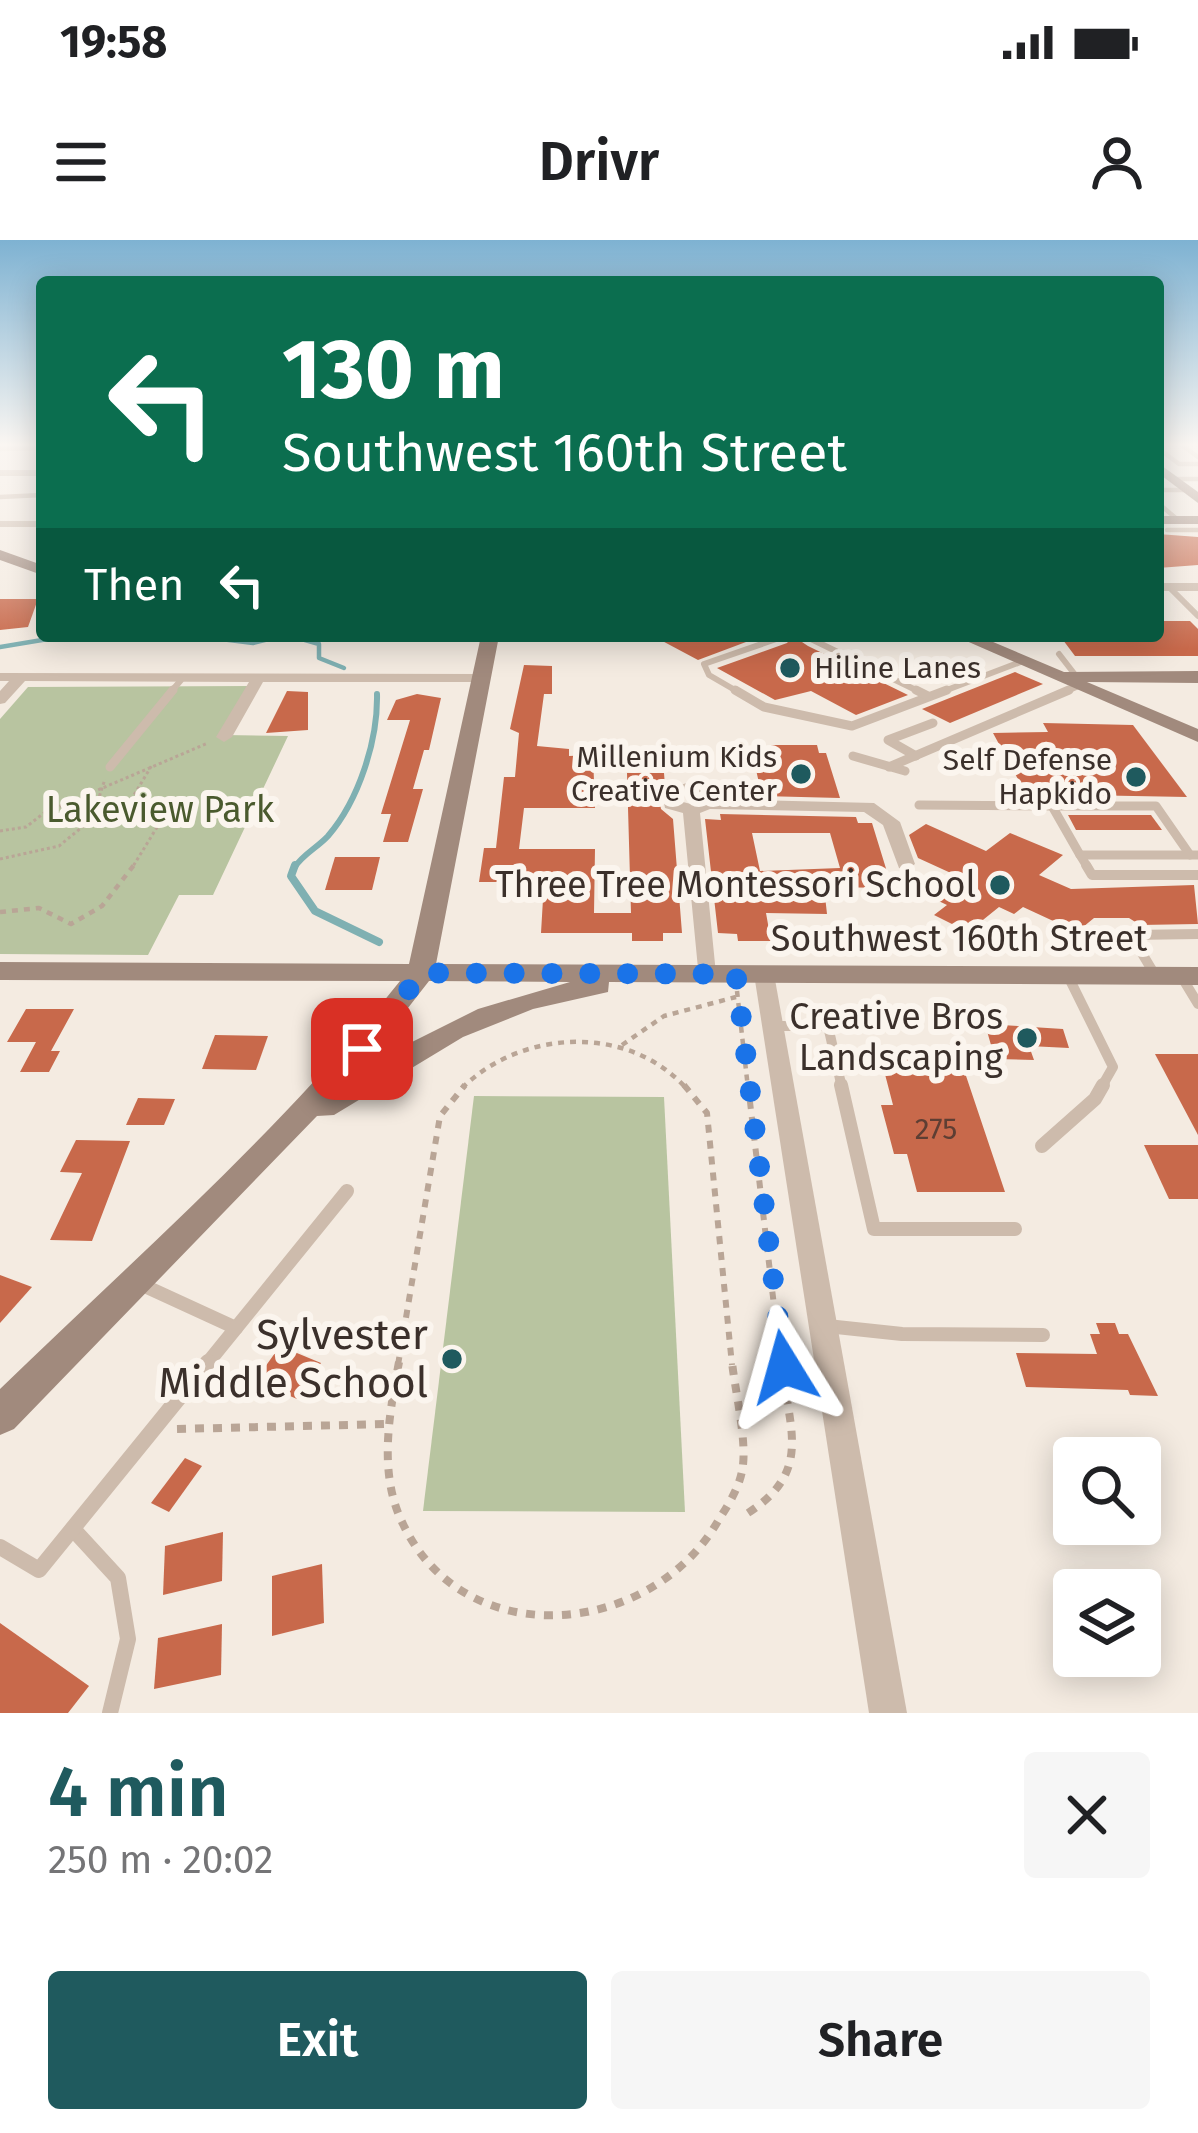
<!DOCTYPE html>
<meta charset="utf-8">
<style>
:root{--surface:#fff;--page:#f6f6f6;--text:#202124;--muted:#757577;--accent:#1f5a5e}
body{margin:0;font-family:"Fira Sans",sans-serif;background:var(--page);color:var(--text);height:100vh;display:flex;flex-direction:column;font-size:45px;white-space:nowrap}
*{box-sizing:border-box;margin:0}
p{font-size:39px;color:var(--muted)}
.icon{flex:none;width:66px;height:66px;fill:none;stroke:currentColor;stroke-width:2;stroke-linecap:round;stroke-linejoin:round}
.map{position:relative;height:1473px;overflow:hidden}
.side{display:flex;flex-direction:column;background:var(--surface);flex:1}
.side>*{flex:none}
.guide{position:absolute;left:36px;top:36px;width:1128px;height:366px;border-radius:12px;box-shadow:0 6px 30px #0003;background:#0b6e4f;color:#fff;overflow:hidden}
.tools{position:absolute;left:1053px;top:1197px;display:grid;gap:24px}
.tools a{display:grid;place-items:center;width:108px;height:108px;border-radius:12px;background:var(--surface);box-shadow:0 6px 30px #0003;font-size:60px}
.pin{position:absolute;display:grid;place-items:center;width:102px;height:102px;color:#fff;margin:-51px;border-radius:24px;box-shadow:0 6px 18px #0006}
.me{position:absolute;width:132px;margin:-66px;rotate:352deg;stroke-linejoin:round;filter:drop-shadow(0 0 9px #0008)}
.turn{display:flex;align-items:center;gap:42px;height:252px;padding:0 48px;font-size:54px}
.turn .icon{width:156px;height:156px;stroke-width:2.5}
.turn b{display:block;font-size:84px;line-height:102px}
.then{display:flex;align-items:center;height:114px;padding:0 48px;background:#0003;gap:24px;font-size:45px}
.round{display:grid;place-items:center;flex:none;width:126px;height:126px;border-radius:12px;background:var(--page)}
.head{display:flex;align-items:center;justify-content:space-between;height:204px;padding:0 48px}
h1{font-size:72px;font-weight:600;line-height:90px;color:var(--accent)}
.cta{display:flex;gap:24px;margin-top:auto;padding:24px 48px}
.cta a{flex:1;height:138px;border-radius:12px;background:var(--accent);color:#fff;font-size:48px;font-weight:600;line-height:138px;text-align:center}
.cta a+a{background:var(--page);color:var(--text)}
.status{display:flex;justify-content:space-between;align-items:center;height:84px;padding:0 60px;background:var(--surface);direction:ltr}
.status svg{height:33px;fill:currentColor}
header{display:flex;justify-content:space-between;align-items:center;height:156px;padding:0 48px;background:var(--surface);font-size:54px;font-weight:600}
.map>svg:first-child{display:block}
</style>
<div class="status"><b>19:58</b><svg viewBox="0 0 49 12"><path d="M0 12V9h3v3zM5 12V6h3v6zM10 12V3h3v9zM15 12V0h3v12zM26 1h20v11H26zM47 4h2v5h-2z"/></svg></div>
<header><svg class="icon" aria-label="menu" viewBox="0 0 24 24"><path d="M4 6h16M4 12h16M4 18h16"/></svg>Drivr<svg class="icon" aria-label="person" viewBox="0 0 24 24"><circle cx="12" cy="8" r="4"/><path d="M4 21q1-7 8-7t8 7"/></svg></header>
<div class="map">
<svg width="1198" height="1473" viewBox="0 0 1198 1473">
<rect width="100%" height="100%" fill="#f4ebe1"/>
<g fill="#b8c4a0">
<polygon points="250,446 224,495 288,496 213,655 179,655 148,715 0,714 0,479 28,447"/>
<polygon points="474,856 664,857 685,1272 423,1271"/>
</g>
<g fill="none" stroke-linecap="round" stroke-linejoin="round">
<g stroke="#7fb0b2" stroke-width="4.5">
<polyline points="197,396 253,403 281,396"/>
<polyline points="291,396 319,404 319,418 344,428"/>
<polyline points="0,407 66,396"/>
</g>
<path stroke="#7fb0b2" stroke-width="6" d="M294 628C303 614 317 608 328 596 359 560 378 500 377 454"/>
<polyline stroke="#7fb0b2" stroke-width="8" points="295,625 291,636 315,671 379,702"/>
</g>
<g fill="#c8694b" fill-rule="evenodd">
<polygon points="1158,294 1198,297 1198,325 1158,328"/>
<polygon points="0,359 38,359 28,387 0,390"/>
<polygon points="1158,381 1190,381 1198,389 1198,416 1075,416 1060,396 1158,396"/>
<polygon points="653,396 762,396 698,420"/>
<polygon points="793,396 808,406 908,455 856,475 811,451 775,460 717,428 787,403"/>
<polygon points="524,425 552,426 552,454 544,454 537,506 569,509 569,516 593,515 595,568 524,568 519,609 595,609 594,673 631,673 627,533 664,533 665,546 658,553 661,569 673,579 682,693 663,693 663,701 632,701 632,693 541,693 544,642 479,642 484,608 496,608 504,537 515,537 519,493 510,489"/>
<polygon points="1015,432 1043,444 950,483 922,469"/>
<polygon points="287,451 308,452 308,490 266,493"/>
<polygon points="417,454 441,458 429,510 424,510 413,549 423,549 408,602 383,602 391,574 381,574 410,480 387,480 396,460"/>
<polygon points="1043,483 1133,485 1187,557 1026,554 993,493 1048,492"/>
<polygon points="771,505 817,505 819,513 826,513 840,558 762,556 754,521 774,521"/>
<path d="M720 574 856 577 858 583H872L892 648 824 647 827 674 766 673 771 701H738L737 694 718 693 705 579 721 580ZM752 593H830L840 628 760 631Z"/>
<polygon points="1068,575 1151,575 1162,590 1076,590"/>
<polygon points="926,584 986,611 1010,593 1063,615 1039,635 1071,649 1194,645 1198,684 1140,685 1129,678 1094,678 1077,692 1023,667 1014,674 999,667 968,692 934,675 947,665 926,655 953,634 918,618 909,595"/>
<polygon points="335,617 380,617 372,650 325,650"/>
<polygon points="26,769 74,769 51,811 60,811 49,832 20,832 36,802 7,802"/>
<polygon points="985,784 1063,789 1069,808 1029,806 1034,820 995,819"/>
<polygon points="215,795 268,796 256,830 202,829"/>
<polygon points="1155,814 1198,814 1198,895"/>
<polygon points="880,815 959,815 1005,952 917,952 907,914 894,914 881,865 893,865"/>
<polygon points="138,858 175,859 164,885 126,885"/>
<polygon points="76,900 130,901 92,1001 50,1000 82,933 60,932"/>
<polygon points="1144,905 1198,905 1198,959 1169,959"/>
<polygon points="0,1035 32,1047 0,1083"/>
<polygon points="1096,1083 1115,1083 1119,1094 1128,1094 1158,1156 1130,1155 1128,1150 1026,1147 1016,1113 1097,1114 1090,1094 1100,1094"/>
<polygon points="280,1106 321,1123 297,1159 255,1141"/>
<polygon points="185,1218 202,1226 169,1272 151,1263"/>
<polygon points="223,1292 222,1341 163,1355 165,1306"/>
<polygon points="322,1324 324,1383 272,1396 272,1336"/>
<polygon points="0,1383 89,1446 68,1473 0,1473"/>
<polygon points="222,1384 221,1435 154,1449 158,1398"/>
</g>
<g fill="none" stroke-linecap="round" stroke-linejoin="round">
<g stroke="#b9a596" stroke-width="3" stroke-dasharray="3 3" stroke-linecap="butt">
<polyline points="125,570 152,525"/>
<polyline points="92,579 105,539"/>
<polyline points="0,591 26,587 44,573 208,503"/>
<polyline points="0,619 59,606 92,579 125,570 167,571 132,628"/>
</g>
<g stroke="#b9a596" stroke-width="4.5" stroke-dasharray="6 6" stroke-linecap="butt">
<polyline points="0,672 39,668 71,684 102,666 134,625"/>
<polyline points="737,751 748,848"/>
<polyline points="622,805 664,776 736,757"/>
<path d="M462 848C522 789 628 784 686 848"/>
</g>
<g stroke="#b9a596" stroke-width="6" stroke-dasharray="8 8" stroke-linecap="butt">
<polyline points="684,845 707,873 732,1125"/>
<polyline points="748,845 781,1125"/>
<polyline points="398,1125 440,876 465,845"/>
</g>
<g stroke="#b9a596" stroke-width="8" stroke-dasharray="9 9" stroke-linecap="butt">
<path d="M399 1122C389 1175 378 1234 403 1284 465 1415 651 1397 718 1281 727 1267 739 1248 742 1231 748 1204 735 1151 732 1122"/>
<polyline points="177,1189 388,1184"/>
<path d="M748 1273C813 1231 789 1189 781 1122"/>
</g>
<g stroke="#cdbbac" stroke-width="4.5">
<polyline points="1179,203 1198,217"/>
<polyline points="1158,208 1179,224 1198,224"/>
<polyline points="0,209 42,208"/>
<polyline points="1174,239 1198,239"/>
<polyline points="1158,250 1186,250"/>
<polyline points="0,257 42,255"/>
<polyline points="1158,263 1178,280"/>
<polyline points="1167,290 1198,290"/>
</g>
<g stroke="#cdbbac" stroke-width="6">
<polyline points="1169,347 1198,376"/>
<polyline points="820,396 811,399 922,453"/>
<polyline points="1059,414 1076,436"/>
<polyline points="170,453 181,440"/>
<polyline points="740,453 709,435 704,424 785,396"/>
<polyline points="939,453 1023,421"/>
<polyline points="1062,453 1081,445"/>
</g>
<g stroke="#cdbbac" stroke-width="9">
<polyline points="735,450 764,467 852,486 947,450"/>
<polyline points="916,450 928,456"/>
<polyline points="853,516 905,531"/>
<polyline points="916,516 888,500 933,483"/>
<polyline points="110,527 173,450"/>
<polyline points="889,527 1069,450"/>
<polyline points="919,565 1052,566"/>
<polyline points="1080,615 1052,566 1156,566 1190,615"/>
<polyline points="1088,628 1080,615 1198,615"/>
</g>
<g stroke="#cdbbac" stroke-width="10">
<polyline points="1086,625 1092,635 1198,635"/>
<polyline points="1131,695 1198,694"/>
<polyline points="1131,695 1155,735"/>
<polyline points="1067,734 1113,827 1101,848"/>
<polyline points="1181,736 1198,764"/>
<polyline points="773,786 828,786 842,848"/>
</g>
<g stroke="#cdbbac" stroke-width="14">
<polyline points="841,845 874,989 1015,989"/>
<polyline points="1042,906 1095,859 1103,845"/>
<polyline points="138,1043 236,1088 206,1125"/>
<polyline points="827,1086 902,1094 1043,1095"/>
<polyline points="236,1088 347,951"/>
</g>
<g stroke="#cdbbac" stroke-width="16">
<polyline points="73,1289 118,1338 128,1399 110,1473"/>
<polyline points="0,1307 39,1330 208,1122"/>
</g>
<g fill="#cdbbac" fill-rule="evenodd">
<rect x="0" y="230" width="42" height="6"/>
<rect x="0" y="281" width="42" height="6"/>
<rect x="1158" y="343" width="40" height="8"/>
<polygon points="0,433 482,434 489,438 482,442 263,442 232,497 224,502 216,497 249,442 25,441 5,463 0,464 0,451 9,441 0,441"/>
<path d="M689 542 714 548 717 559 874 563 900 582 915 624 906 630 899 628 883 585 864 572 710 569 700 573 716 734 706 741 699 739 683 573 665 568 662 552ZM689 552 700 555V561L691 564 679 561V555Z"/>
<polygon points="764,727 774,734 907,1473 869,1473 754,734"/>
</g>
<g fill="#a18a7d" fill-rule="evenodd">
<polygon points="1158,223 1198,252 1198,263 1158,233"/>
<rect x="1158" y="276" width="40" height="8"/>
<polygon points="0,310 42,325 42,335 0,320"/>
<path d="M481 396H499L436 724 1198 727V745L609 742 608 752 533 769 463 797 334 875 317 876 14 1189 0 1195V1149C136 1017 282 890 400 741L0 740V722L409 724ZM429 741 570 742 478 769 362 827Z"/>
<polygon points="955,396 979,396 1064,432 1198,431 1198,443 1087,442 1198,489 1198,502"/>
</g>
</g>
<linearGradient id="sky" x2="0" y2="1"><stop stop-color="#7eb2d2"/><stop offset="0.5" stop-color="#faf6f2"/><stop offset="1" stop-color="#faf6f2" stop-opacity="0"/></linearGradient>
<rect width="1198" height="409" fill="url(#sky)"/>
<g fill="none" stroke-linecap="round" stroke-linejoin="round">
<polyline stroke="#1a73e8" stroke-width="21" stroke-dasharray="0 37.8" points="362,809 422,733 736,734 784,1127"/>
</g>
<g fill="#1f5a5e" stroke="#fbf5ee" stroke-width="4.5">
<circle cx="790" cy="428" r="12"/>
<circle cx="801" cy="534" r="12"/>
<circle cx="1136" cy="537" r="12"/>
<circle cx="1000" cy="645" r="12"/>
<circle cx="1027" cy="798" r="12"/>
<circle cx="452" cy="1119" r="12"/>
</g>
<g text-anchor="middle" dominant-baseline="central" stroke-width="12" stroke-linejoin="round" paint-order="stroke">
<g font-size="30" fill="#3b302b" stroke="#fbf5ee" text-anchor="end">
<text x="814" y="428" text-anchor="start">Hiline Lanes</text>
<text x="777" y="517">Millenium Kids<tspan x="777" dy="34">Creative Center</tspan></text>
<text x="1112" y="520">Self Defense<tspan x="1112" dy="34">Hapkido</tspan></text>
</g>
<g font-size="30" fill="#5e3e33">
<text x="936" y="889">275</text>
</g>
<g font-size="36" fill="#4a5a2e" stroke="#fbf5ee">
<text x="160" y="570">Lakeview Park</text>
</g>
<g font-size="36" fill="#3b302b" stroke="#fbf5ee" text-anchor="end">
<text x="976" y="645">Three Tree Montessori School</text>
<text x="1003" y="777">Creative Bros<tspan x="1003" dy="41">Landscaping</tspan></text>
</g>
<g font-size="36" fill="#3b302b" stroke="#fbf5ee">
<text x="959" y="699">Southwest 160th Street</text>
</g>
<g font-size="42" fill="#3b302b" stroke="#fbf5ee" text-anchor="end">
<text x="428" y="1095">Sylvester<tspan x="428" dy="48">Middle School</tspan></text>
</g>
</g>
</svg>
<div class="tools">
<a><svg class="icon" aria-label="search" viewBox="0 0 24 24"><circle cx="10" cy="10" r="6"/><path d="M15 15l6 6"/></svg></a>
<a><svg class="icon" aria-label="layers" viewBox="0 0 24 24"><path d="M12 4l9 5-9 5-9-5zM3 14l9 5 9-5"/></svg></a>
</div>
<div class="pin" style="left:362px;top:809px;background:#d93025"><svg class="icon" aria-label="arrive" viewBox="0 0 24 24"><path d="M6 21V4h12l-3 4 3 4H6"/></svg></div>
<svg class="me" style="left:784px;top:1127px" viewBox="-20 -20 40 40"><path d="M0-17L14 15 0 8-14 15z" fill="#1a73e8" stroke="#fff" stroke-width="4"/></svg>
<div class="guide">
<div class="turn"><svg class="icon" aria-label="left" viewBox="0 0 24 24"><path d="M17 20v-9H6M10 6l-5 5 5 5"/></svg><div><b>130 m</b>Southwest 160th Street</div></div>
<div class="then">Then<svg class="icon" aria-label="left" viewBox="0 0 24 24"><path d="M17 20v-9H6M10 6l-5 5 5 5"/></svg></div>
</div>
</div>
<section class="side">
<div class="head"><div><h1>4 min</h1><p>250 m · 20:02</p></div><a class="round"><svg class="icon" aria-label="close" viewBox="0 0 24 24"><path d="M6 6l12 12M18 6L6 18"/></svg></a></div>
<div class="cta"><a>Exit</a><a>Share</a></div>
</section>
